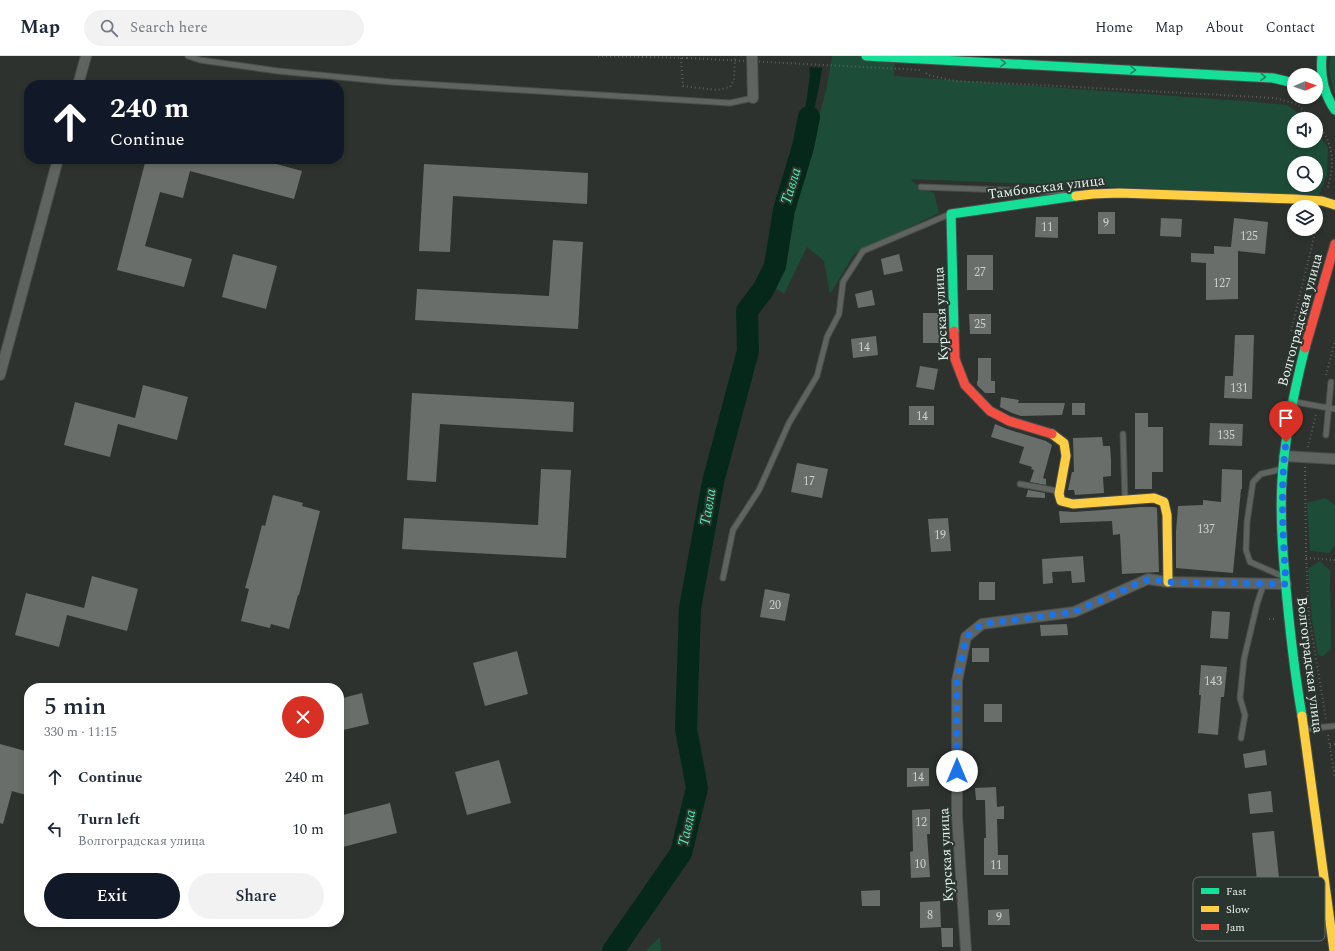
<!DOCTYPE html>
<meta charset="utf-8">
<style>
:root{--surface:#fff;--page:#f2f2f3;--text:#1f2937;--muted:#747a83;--line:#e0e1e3;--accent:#111827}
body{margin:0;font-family:Spectral,serif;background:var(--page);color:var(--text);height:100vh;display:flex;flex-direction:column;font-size:15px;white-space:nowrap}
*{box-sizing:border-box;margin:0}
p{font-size:13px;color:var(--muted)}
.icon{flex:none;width:22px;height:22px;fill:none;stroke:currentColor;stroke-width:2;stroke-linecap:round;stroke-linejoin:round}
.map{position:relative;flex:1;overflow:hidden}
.sheet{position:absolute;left:24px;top:627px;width:320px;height:244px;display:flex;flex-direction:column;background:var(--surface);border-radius:16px;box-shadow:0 2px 6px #0003}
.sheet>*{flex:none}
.top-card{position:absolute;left:24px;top:24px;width:320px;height:84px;border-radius:16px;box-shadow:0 2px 6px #0003;background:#111827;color:#fff;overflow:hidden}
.needle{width:26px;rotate:88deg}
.buttons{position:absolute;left:1287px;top:12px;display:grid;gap:8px}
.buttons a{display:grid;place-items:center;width:36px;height:36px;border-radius:50%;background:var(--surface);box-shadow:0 2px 6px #0003;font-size:20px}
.pin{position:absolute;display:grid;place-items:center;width:34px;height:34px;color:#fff;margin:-41px -17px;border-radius:50% 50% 50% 0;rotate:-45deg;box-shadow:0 0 4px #0007}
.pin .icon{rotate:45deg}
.me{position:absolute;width:44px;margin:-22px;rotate:0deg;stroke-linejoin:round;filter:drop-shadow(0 0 3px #0008)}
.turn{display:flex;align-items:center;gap:14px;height:84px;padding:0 20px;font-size:18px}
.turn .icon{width:52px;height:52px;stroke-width:2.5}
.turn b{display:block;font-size:28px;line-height:34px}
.round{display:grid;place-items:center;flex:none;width:42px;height:42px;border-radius:21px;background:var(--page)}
.overview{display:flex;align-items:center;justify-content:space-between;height:68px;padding:0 20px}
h1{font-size:24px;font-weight:600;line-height:30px}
.button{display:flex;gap:8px;margin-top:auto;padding:8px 20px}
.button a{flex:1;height:46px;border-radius:24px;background:var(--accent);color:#fff;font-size:16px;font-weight:600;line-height:46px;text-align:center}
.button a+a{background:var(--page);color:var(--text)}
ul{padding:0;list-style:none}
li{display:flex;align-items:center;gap:12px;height:52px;padding:0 20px}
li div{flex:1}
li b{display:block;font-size:15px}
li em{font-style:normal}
header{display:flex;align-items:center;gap:24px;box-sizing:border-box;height:56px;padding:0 20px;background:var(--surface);border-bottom:1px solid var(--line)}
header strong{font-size:19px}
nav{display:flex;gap:22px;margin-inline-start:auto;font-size:14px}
.search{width:280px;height:36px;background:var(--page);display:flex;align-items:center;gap:10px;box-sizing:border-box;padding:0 14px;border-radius:22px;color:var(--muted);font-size:15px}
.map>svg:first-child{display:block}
</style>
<header>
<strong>Map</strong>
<div class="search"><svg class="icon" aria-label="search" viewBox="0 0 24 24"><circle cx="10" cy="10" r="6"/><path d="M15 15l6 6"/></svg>Search here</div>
<nav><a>Home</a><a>Map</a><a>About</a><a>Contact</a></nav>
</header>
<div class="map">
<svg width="1335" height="895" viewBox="0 0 1335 895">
<rect width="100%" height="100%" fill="#2d322f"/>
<g fill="#1d4d39" fill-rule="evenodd">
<path d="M832 0H895L894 20 1243 45 1287 49 1306 63H1294V85H1316V73L1328 92 1327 119 1319 139 911 123 914 127 934 137 939 157 854 198 830 238 824 205 807 191 784 238 776 232 794 146 826 35ZM1294 107H1316V129H1294Z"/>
<path d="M1331 0H1335V38C1331 25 1327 13 1331 0Z"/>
<polygon points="1325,442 1335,449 1335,489 1329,497 1310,495 1307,447"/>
<polygon points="1320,505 1330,515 1331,593 1323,600 1318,599 1312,564 1308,513"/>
<polygon points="660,881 661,895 645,895"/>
</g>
<path fill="#06281a" d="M808 0H824C820 31 813 61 803 91L804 61 810 19Z"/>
<polygon fill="#2d322f" points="806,0 826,0 824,12 807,11"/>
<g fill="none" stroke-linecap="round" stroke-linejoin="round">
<polyline stroke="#06281a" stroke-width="22" points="613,895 681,797 697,732 686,673 690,552 713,426 748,295 747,255 763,234 775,210 784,154 803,91 809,61"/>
</g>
<g fill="#696e6b">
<polygon points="146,103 258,103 302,115 294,143 190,115 183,142 160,136 145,190 192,203 184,231 117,214"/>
<polygon points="424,108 588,117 587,148 453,140 450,196 419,195"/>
<rect x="1098" y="156" width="17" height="22"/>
<polygon points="1036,161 1058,161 1058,182 1035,181"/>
<polygon points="1161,162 1182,163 1181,181 1160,180"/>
<polygon points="1234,162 1268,166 1265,198 1238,195 1238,243 1206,244 1206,207 1191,206 1191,197 1214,198 1214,190 1231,191"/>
<polygon points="553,184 583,186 578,273 415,264 417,233 549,240"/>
<polygon points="233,198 277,210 266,253 222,241"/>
<polygon points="899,198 903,215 884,219 881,203"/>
<rect x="967" y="199" width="26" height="35"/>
<polygon points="872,234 875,249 858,252 855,238"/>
<polygon points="923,257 940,257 939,287 923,287"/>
<polygon points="969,258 991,258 991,278 970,278"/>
<polygon points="1235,279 1254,279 1252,343 1224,342 1225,320 1233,320"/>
<polygon points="876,280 878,299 853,302 851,283"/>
<polygon points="978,302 991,302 991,325 995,325 995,337 985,337 977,329 977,325 978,325"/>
<polygon points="920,310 938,313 934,334 916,331"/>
<polygon points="143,329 188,341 177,384 118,368 110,401 64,389 75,346 135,362"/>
<polygon points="412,337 574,346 573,376 440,368 436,426 407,424"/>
<polygon points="1001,341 1019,344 1018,347 1065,347 1062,359 1021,360 1012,357 1000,351"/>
<rect x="1072" y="347" width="13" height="12"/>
<rect x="909" y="350" width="25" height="19"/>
<polygon points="1135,357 1148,357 1148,371 1163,371 1163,416 1152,416 1152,433 1135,433"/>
<polygon points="1210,367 1243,368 1242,390 1209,389"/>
<polygon points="995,368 1007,373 1046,385 1052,389 1043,422 1046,423 1046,429 1030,426 1034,414 1031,413 1032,411 1019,407 1024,391 991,381"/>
<polygon points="1102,381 1103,390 1110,390 1111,404 1111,420 1103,421 1104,437 1075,439 1074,434 1068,434 1072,416 1074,416 1073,382"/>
<polygon points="797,407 828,413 822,442 791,436"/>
<polygon points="541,413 571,414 566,502 402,493 404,462 538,469"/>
<polygon points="1222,413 1242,414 1242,433 1241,433 1233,517 1176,512 1176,476 1178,450 1203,449 1203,444 1221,446"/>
<polygon points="1028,434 1045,437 1045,442 1026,441"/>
<polygon points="273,439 303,447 302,450 320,455 299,539 298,539 289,573 271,568 270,572 241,565 249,533 245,532 252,507 262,469 265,470"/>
<polygon points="1141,451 1154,451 1157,452 1159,516 1122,518 1120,478 1113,479 1112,465 1060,467 1059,455 1074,456"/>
<polygon points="948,462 951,495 931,496 928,463"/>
<polygon points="1083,500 1085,526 1072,527 1071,515 1052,516 1053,527 1043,528 1042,503"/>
<polygon points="92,520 138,533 127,575 67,559 59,591 15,579 26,537 84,552"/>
<rect x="979" y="526" width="16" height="18"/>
<polygon points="765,533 790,538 785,565 760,561"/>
<polygon points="1212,555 1230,556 1228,583 1210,582"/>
<polygon points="1067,568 1068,579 1041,580 1040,569"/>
<rect x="972" y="592" width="17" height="14"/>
<polygon points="517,595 528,638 485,650 473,607"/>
<polygon points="1201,609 1227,611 1224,641 1221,641 1218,679 1198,677 1201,639 1199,639"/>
<polygon points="362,637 369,668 339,675 339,643"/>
<rect x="984" y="648" width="18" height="18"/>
<polygon points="0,688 29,696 29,740 12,735 3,768 0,767"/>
<polygon points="1265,694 1267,709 1245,712 1243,698"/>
<polygon points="499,704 511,747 467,759 455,716"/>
<polygon points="907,712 929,712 929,730 907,731"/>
<polygon points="996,731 997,751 1004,750 1004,763 997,763 998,799 1008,799 1008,819 984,819 984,782 986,782 985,744 976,744 975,732"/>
<polygon points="1271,735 1273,756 1250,758 1248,738"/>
<polygon points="390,747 397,777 339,792 339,760"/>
<polygon points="930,753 930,778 927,778 930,821 911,822 910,796 913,795 912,754"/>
<polygon points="1274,775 1279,822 1257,824 1252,777"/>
<polygon points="880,834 880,850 862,850 861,835"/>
<polygon points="940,845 941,871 920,872 920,846"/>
<polygon points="1009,853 1010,869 988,869 988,854"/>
<polygon points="941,872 953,872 953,891 942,891"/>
</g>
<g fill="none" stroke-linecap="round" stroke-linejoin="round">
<g stroke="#494d4b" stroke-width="7">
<g id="lane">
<polyline points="188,0 200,4 278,15 391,26 730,47 753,42"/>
<polyline points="921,131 1062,136"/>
<polyline points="1295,346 1335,353"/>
<polyline points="1123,378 1125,443"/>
<polyline points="1326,379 1331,326"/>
<polyline points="1282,413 1261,418 1253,426 1247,466 1246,494 1250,506 1282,520"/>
<polyline points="1020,428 1058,435"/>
<polyline points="723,522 733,474 759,434 789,367 817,320 827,281 839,258 843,226 863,195 950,158"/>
<polyline points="1304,673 1335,670"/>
<polyline points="1241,682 1245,659 1240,642 1244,603 1257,548 1264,527"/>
</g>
</g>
<g stroke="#494d4b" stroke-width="12">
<g id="street">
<polyline points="752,0 753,42"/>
<polyline points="78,29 86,0"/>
<polyline points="0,319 58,103"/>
<polyline points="1284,400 1335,403"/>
<polyline points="966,895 957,760 957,625 966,581 982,568 1074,556 1148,523 1168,526 1286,528"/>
</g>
</g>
<g stroke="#494d4b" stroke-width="11">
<g id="fast">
<polyline points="866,0 1273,22 1294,27"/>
<path d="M1322 0C1320 20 1323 37 1335 54"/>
<polyline points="954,275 951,158 1076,140"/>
<path d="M1302 660C1294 614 1289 567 1285 521 1282 489 1280 456 1282 424 1285 379 1294 335 1305 292"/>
</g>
</g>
<g stroke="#494d4b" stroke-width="11">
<g id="slow">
<polyline points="1076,140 1093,138 1119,137 1295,143 1322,145 1335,149"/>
<polyline points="1052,378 1064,387 1066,400 1059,438 1061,445 1073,448 1154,442 1164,446 1167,459 1168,526"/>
<polyline points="1302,660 1334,895"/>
</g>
</g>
<g stroke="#494d4b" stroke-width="11">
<g id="jam">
<polyline points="954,275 955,303 965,329 990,355 1009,365 1052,378"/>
<polyline points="1305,292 1335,188"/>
</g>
</g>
<g stroke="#5c5f5d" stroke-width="2" stroke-dasharray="1 3" stroke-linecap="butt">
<polyline points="598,0 687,2"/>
<polyline points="681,2 683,30 717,34 730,31 734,23 735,0"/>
<polyline points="926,17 928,19 955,25 1058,30 1274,42 1297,48 1312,63"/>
<path d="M1316 67C1335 87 1335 109 1327 134"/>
<polyline points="1316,171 1319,157"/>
<polyline points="1291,275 1316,173"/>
<polyline points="1326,319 1335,285"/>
<polyline points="1308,391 1316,358"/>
<polyline points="1305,411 1306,502 1309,560 1326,663"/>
<polyline points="1306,502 1335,504"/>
<polyline points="1269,563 1276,563"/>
<polyline points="1328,679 1335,722"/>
<polyline points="1330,689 1335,688"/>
</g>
<use href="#lane" stroke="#606461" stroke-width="5"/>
<use href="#street" stroke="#606461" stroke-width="10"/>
<use href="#fast" stroke="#16e098" stroke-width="9"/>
<use href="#slow" stroke="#ffcf43" stroke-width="9"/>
<use href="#jam" stroke="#f24e42" stroke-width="9"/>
<polyline stroke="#5c5f5d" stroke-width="2" stroke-dasharray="1 3" stroke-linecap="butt" points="687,2 922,14"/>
</g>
<defs><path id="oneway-chevron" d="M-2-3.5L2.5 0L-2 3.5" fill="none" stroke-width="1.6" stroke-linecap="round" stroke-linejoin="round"/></defs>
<g stroke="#21825e">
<use href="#oneway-chevron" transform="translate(1003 7) rotate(3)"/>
<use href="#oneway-chevron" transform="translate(1133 14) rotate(3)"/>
<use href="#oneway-chevron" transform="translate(1263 21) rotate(3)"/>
</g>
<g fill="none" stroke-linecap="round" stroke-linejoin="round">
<path stroke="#1a73e8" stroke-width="7" stroke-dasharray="0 12.6" d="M957 715V625L966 581 982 568 1074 556 1148 523 1168 526 1286 528C1283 480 1280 434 1286 386"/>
</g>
<g text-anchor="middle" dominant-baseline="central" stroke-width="4" stroke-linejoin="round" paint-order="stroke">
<g font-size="12" fill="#cad1cd">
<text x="1106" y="167">9</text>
<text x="1047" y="171">11</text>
<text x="1249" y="180">125</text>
<text x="980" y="216">27</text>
<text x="1222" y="227">127</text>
<text x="980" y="268">25</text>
<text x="864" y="291">14</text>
<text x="1239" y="332">131</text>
<text x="922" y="360">14</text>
<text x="1226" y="379">135</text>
<text x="809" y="425">17</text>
<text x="1206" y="473">137</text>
<text x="940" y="479">19</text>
<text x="775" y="549">20</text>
<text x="1213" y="625">143</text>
<text x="918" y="721">14</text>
<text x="921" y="766">12</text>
<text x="920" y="808">10</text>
<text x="996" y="809">11</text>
<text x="930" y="859">8</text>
<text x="999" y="861">9</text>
</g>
<g font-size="14" fill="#ebf2ee" stroke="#2a352f">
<text transform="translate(1046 131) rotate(-7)">Тамбовская улица</text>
<text transform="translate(941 258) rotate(-93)">Курская улица</text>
<text transform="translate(1300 264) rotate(-75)">Волгоградская улица</text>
<text transform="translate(1310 609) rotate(83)">Волгоградская улица</text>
<text transform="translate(946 799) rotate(-93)">Курская улица</text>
</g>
<g font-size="15" font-style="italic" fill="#52ebac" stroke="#2a352f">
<text transform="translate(791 130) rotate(-73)">Тавла</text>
<text transform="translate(708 451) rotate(-80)">Тавла</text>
<text transform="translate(687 772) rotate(-77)">Тавла</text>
</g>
</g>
<rect x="1193" y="821" width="132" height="64" rx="6" fill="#2a352f" stroke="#646e68" stroke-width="1"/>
<rect x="1201" y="832" width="18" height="6" fill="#16e098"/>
<rect x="1201" y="850" width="18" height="6" fill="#ffcf43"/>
<rect x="1201" y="868" width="18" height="6" fill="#f24e42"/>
<g font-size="11" fill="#ebf2ee">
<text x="1226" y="839">Fast</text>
<text x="1226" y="857">Slow</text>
<text x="1226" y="875">Jam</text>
</g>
</svg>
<div class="buttons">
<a><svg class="needle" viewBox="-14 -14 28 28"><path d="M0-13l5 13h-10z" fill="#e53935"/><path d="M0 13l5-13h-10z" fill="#747a83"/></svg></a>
<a><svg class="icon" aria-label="sound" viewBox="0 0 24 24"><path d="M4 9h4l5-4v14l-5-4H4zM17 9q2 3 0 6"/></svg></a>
<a><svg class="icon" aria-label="search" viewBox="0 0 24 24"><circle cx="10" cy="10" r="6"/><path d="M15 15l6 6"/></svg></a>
<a><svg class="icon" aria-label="layers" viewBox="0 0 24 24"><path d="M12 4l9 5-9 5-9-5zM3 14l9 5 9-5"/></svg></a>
</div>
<div class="pin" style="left:1286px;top:386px;background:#d93025"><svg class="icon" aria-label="arrive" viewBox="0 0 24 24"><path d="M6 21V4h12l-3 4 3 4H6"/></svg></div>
<svg class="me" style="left:957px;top:715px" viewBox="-20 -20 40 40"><circle r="19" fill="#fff"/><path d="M0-13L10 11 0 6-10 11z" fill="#1a73e8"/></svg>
<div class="top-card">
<div class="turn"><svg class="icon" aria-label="ahead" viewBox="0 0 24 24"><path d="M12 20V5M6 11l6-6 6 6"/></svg><div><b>240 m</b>Continue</div></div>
</div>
<section class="sheet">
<div class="overview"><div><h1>5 min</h1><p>330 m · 11:15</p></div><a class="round" style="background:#d93025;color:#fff"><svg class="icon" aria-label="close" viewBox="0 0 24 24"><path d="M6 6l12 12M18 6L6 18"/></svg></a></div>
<ul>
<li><svg class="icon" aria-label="ahead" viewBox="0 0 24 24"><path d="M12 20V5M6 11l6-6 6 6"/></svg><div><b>Continue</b></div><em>240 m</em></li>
<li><svg class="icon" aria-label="left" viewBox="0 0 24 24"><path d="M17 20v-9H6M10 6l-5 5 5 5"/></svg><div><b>Turn left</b><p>Волгоградская улица</p></div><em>10 m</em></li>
</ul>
<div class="button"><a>Exit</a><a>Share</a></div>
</section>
</div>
